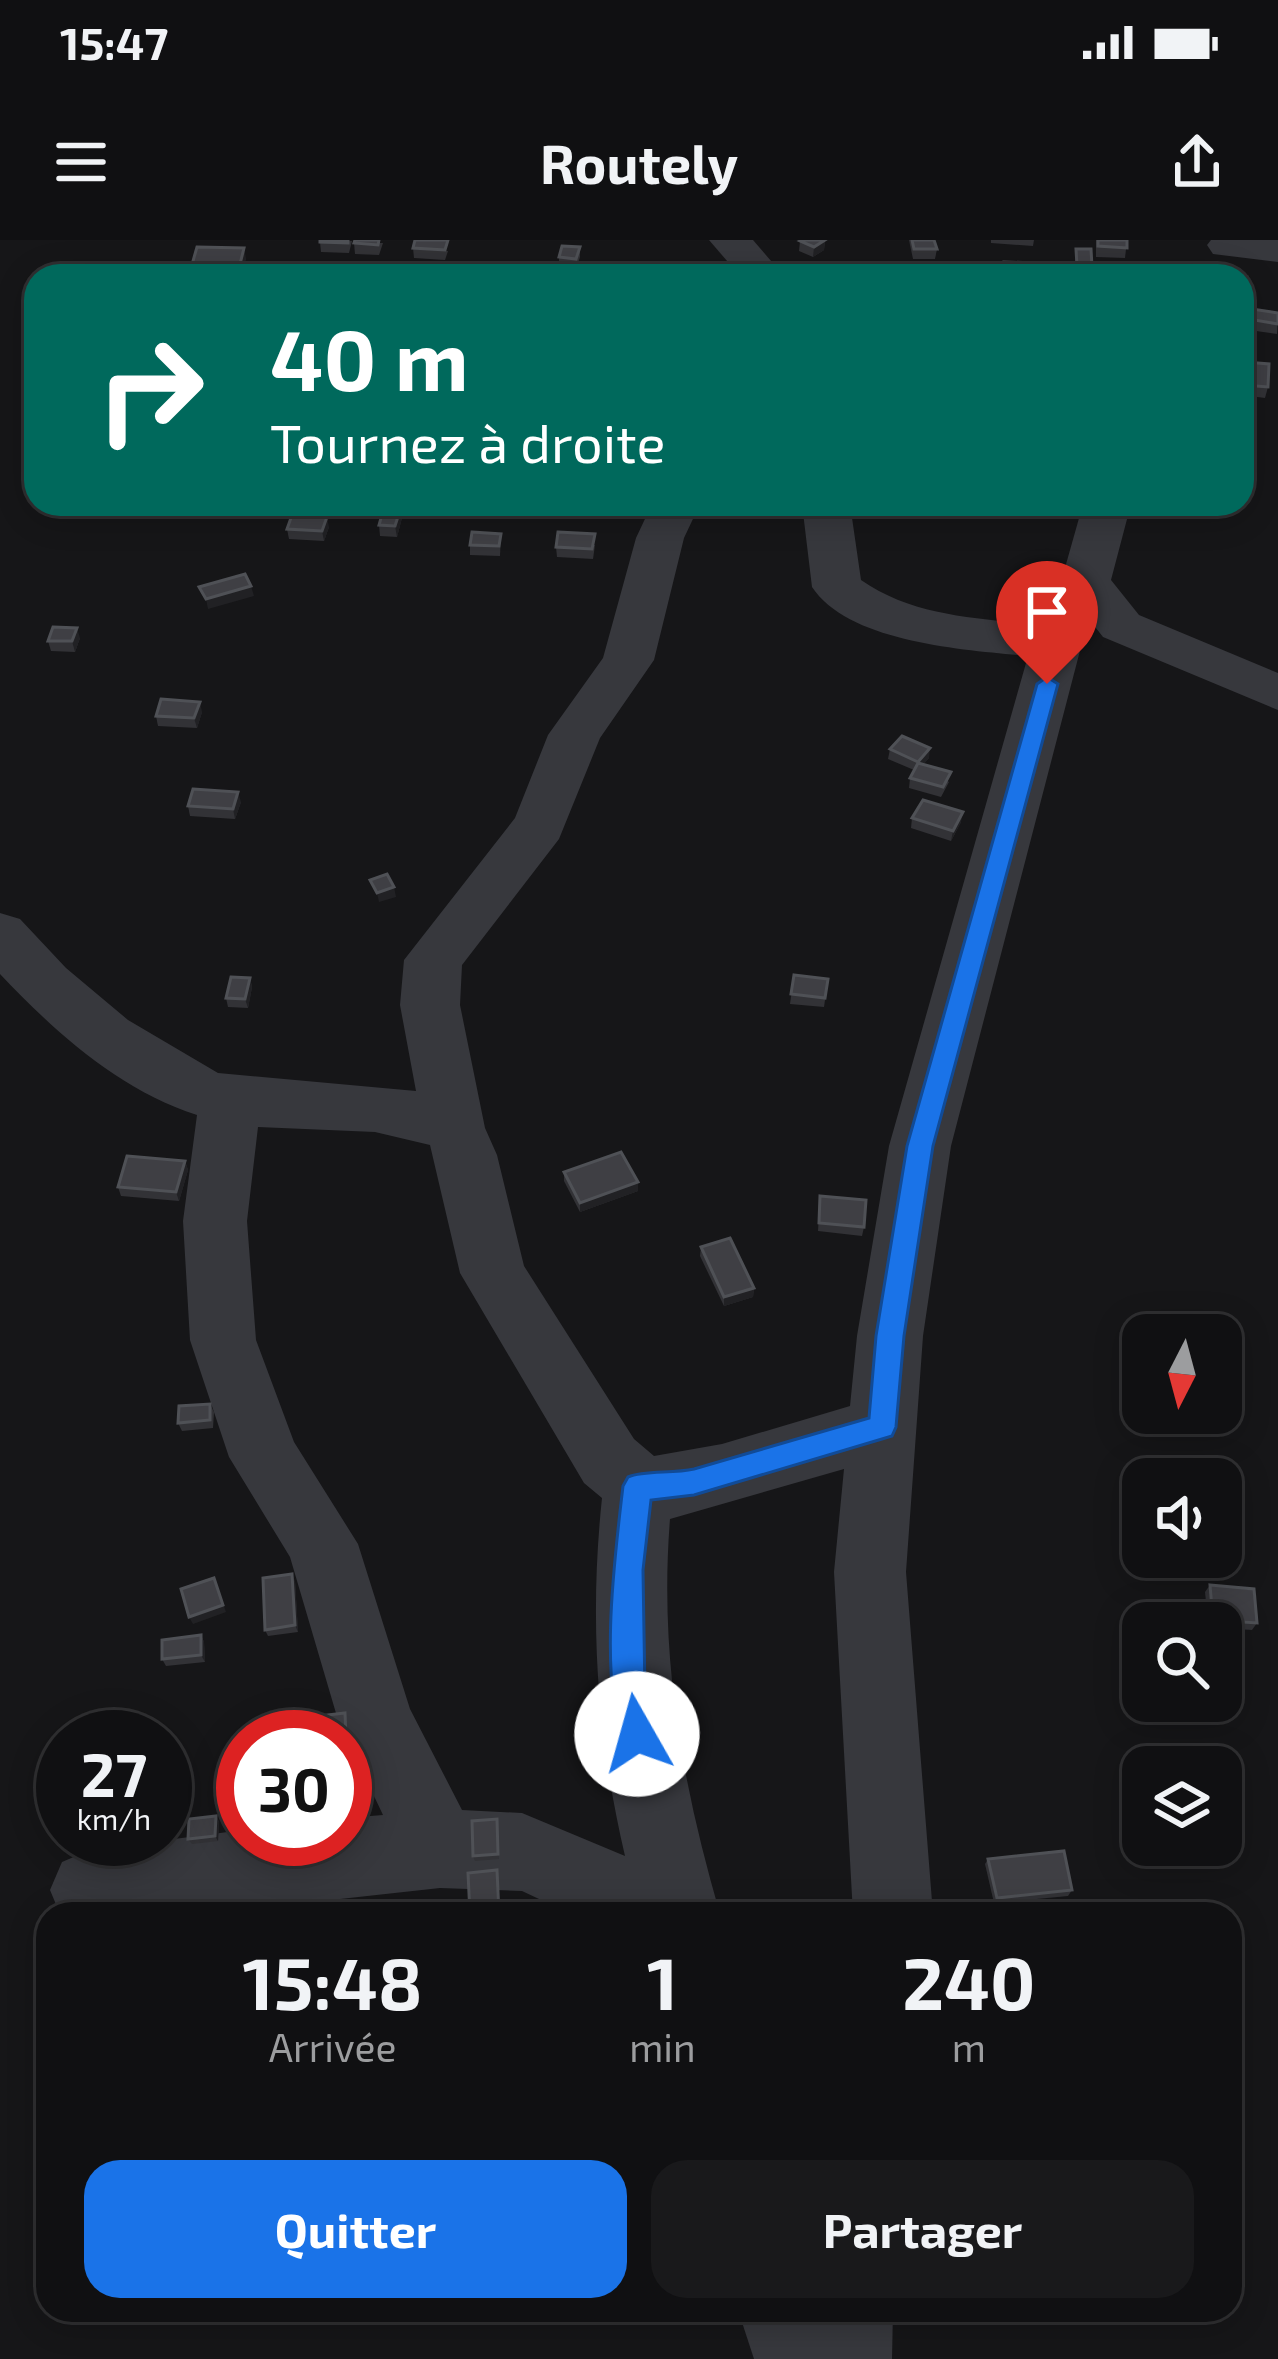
<!DOCTYPE html>
<html lang="fr">
<meta charset="utf-8">
<style>
:root{--surface:#101012;--page:#19191b;--text:#f1f3f6;--muted:#9c9d9f;--line:#303032;--accent:#1a73e8}
body{margin:0;font-family:"Exo 2",sans-serif;background:var(--page);color:var(--text);height:100vh;display:flex;flex-direction:column;font-size:45px;white-space:nowrap}
*{box-sizing:border-box;margin:0}
p{font-size:39px;color:var(--muted)}
.icon{flex:none;width:66px;height:66px;fill:none;stroke:currentColor;stroke-width:2;stroke-linecap:round;stroke-linejoin:round}
.map{position:relative;flex:1;overflow:hidden}
.panel{position:absolute;left:36px;top:1662px;width:1206px;height:420px;display:flex;flex-direction:column;background:var(--surface);border-radius:36px;box-shadow:0 6px 30px #0003,0 0 0 3px var(--line)}
.panel>*{flex:none}
.banner{position:absolute;left:24px;top:24px;width:1230px;height:252px;border-radius:36px;box-shadow:0 6px 30px #0003,0 0 0 3px var(--line);background:#00695c;color:#fff;overflow:hidden}
.needle{width:78px;rotate:186deg}
.controls{position:absolute;left:1122px;top:1074px;display:grid;gap:24px}
.controls a{display:grid;place-items:center;width:120px;height:120px;border-radius:24px;background:var(--surface);box-shadow:0 6px 30px #0003,0 0 0 3px var(--line);font-size:60px}
.speed{position:absolute;left:36px;top:1470px;display:flex;gap:24px;font-size:60px;font-weight:700;text-align:center}
.speed>*{display:grid;place-content:center;width:156px;height:156px;border-radius:50%;background:var(--surface);box-shadow:0 6px 30px #0003,0 0 0 3px var(--line);line-height:1}
.speed small{font-size:30px;font-weight:400}
.speed .limit{border:18px solid #d22;background:#fff;color:#111}
.pin{position:absolute;display:grid;place-items:center;width:102px;height:102px;color:#fff;margin:-123px -51px;border-radius:50% 50% 50% 0;rotate:-45deg;box-shadow:0 0 12px #0007}
.pin .icon{rotate:45deg}
.me{position:absolute;width:132px;margin:-66px;rotate:353deg;stroke-linejoin:round;filter:drop-shadow(0 0 9px #0008)}
.turn{display:flex;align-items:center;gap:42px;height:252px;padding:0 48px;font-size:54px}
.turn .icon{width:156px;height:156px;stroke-width:2.5}
.turn b{display:block;font-size:84px;line-height:102px}
.eta{display:flex;justify-content:space-evenly;align-items:center;height:204px;text-align:center}
.eta b{font-size:72px;font-weight:700;line-height:84px}
.cta{display:flex;gap:24px;margin-top:auto;padding:24px 48px}
.cta a{flex:1;height:138px;border-radius:36px;background:var(--accent);color:#fff;font-size:48px;font-weight:700;line-height:138px;text-align:center}
.cta a+a{background:var(--page);color:var(--text)}
.status{display:flex;justify-content:space-between;align-items:center;height:84px;padding:0 60px;background:var(--surface);direction:ltr}
.status svg{height:33px;fill:currentColor}
header{display:flex;justify-content:space-between;align-items:center;height:156px;padding:0 48px;background:var(--surface);font-size:54px;font-weight:700}
.map>svg:first-child{display:block}
</style>
<div class="status"><b>15:47</b><svg viewBox="0 0 49 12"><path d="M0 12V9h3v3zM5 12V6h3v6zM10 12V3h3v9zM15 12V0h3v12zM26 1h20v11H26zM47 4h2v5h-2z"/></svg></div>
<header><svg class="icon" aria-label="menu" viewBox="0 0 24 24"><path d="M4 6h16M4 12h16M4 18h16"/></svg>Routely<svg class="icon" aria-label="share" viewBox="0 0 24 24"><path d="M12 15V3M7 8l5-5 5 5M5 13v7h14v-7"/></svg></header>
<div class="map">
<svg width="1278" height="2119" viewBox="0 0 1278 2119">
<rect width="100%" height="100%" fill="#161618"/>
<g fill="none" stroke-linecap="round" stroke-linejoin="round">
<g fill="#37383d" fill-rule="evenodd">
<polygon points="709,0 753,0 784,36 740,36"/>
<polygon points="1211,0 1278,0 1278,22 1213,14 1207,5"/>
<path d="M652 264H700L684 298 654 420 600 498 559 599 462 725 460 765 485 888 497 915 524 1026 634 1199 654 1216 722 1204 850 1166 857 1096 889 906 1028 416C966 410 849 403 812 347L802 264H850L861 340C914 377 978 378 1040 385L1061 342 1083 264H1131L1111 340 1139 375 1278 433V470L1103 397 1092 383 1082 403 951 906 923 1096 906 1332 933 1674H853L834 1332 844 1229 670 1279C659 1416 682 1543 720 1674H571L522 1651 440 1648 204 1674H60L50 1650 62 1622 90 1610 243 1590V1599H345V1578L383 1575 338 1480 290 1317 229 1217 190 1100 183 981 197 875C119 850 55 792 0 734V673L20 679 66 728 128 780 218 833 416 851 400 765 404 720 515 578 548 495 603 418 636 298ZM258 887 375 892 430 905 460 1033 584 1243 602 1258C589 1381 597 1496 625 1616L522 1573 462 1570 410 1469 358 1304 294 1202 256 1100 247 981Z"/>
<polygon points="738,2070 893,2070 892,2119 754,2119"/>
</g>
</g>
<g fill="#323236">
<polygon points="825,0 824,10 813,17 799,11 800,1"/>
<polygon points="909,0 934,0 937,9 935,19 913,19"/>
<polygon points="991,0 1034,0 1033,6 991,3"/>
<polygon points="1096,0 1127,0 1125,18 1096,17"/>
<polygon points="352,1 349,13 321,12 320,2"/>
<polygon points="354,3 383,3 379,15 355,14"/>
<polygon points="580,7 580,17 576,29 559,27 559,17"/>
<polygon points="413,8 448,11 445,20 414,18"/>
<polygon points="1076,9 1092,27 1090,36 1075,36"/>
<polygon points="246,18 241,36 193,36 191,28"/>
<polygon points="273,23 290,34 290,36 271,36 270,30"/>
<polygon points="1242,37 1249,50 1246,60 1242,59"/>
<polygon points="1278,73 1277,94 1242,89 1242,78"/>
<polygon points="1245,122 1268,147 1265,158 1242,155 1242,131"/>
<polygon points="403,274 397,297 380,296 379,285"/>
<polygon points="329,287 324,301 289,299 287,289"/>
<polygon points="501,294 500,316 470,315 470,305"/>
<polygon points="595,305 593,319 557,317 556,307"/>
<polygon points="80,398 75,412 51,411 48,401"/>
<polygon points="202,472 197,488 158,486 156,476"/>
<polygon points="890,509 929,518 923,524 949,542 941,557 909,548 910,538 914,530 888,519"/>
<polygon points="241,562 235,579 190,576 188,566"/>
<polygon points="912,578 961,582 951,601 911,588"/>
<polygon points="794,735 828,739 824,767 790,764"/>
<polygon points="250,738 252,747 248,768 228,767 226,758"/>
<polygon points="185,921 188,930 179,961 121,956 118,947"/>
<polygon points="564,932 638,951 580,972 564,941"/>
<polygon points="820,956 864,987 862,996 818,991"/>
<polygon points="701,1007 754,1048 753,1057 724,1066 700,1016"/>
<polygon points="210,1164 214,1172 213,1188 182,1191 178,1183"/>
<polygon points="295,1341 298,1392 268,1396 265,1390"/>
<polygon points="1210,1345 1257,1383 1252,1390 1221,1388 1221,1383 1208,1383 1205,1352"/>
<polygon points="201,1395 204,1402 205,1422 166,1426 162,1419"/>
<polygon points="216,1576 219,1582 218,1601 192,1604 188,1599"/>
<polygon points="497,1579 499,1619 475,1621 473,1616"/>
<polygon points="988,1619 1072,1650 1068,1656 994,1663 985,1624"/>
</g>
<g fill="#212124">
<polygon points="825,0 824,10 813,17 814,7"/>
<polygon points="244,8 246,18 240,36 239,28"/>
<polygon points="402,264 403,274 397,297 395,286"/>
<polygon points="327,277 329,287 324,301 322,291"/>
<polygon points="251,346 254,356 208,369 206,359"/>
<polygon points="77,388 80,398 75,412 72,401"/>
<polygon points="200,462 202,472 197,488 194,478"/>
<polygon points="930,508 929,518 917,532 918,522"/>
<polygon points="238,552 241,562 235,579 233,569"/>
<polygon points="963,572 961,582 951,601 953,591"/>
<polygon points="394,647 396,657 379,662 377,653"/>
<polygon points="250,738 252,747 248,768 245,759"/>
<polygon points="185,921 188,930 179,961 176,952"/>
<polygon points="638,942 638,951 580,972 580,963"/>
<polygon points="754,1048 753,1057 724,1066 724,1057"/>
<polygon points="292,1334 295,1341 298,1392 295,1385"/>
<polygon points="214,1338 226,1372 193,1384 189,1377"/>
<polygon points="201,1395 204,1402 205,1422 201,1415"/>
<polygon points="216,1576 219,1582 218,1601 215,1596"/>
</g>
<g fill="#3f3f44" stroke="#4f5156" stroke-width="3">
<polygon points="320,0 348,0 348,3 320,2"/>
<polygon points="355,0 379,0 378,5 354,3"/>
<polygon points="415,0 448,0 445,10 413,8"/>
<polygon points="802,0 825,0 814,7 800,1"/>
<polygon points="912,0 934,0 937,9 914,9"/>
<polygon points="1098,0 1127,0 1127,8 1098,6"/>
<polygon points="562,6 580,7 576,19 559,17"/>
<polygon points="197,7 244,8 239,28 191,28"/>
<polygon points="1076,9 1091,9 1092,27 1077,26"/>
<polygon points="1004,22 1036,23 1037,36 1005,36"/>
<polygon points="273,23 289,24 286,31 270,30"/>
<polygon points="1242,37 1247,37 1249,50 1242,49"/>
<polygon points="1245,68 1278,73 1278,84 1243,78"/>
<polygon points="1245,122 1269,124 1268,147 1244,145"/>
<polygon points="385,264 402,264 395,286 379,285"/>
<polygon points="292,275 327,277 322,291 287,289"/>
<polygon points="472,292 501,294 499,306 470,305"/>
<polygon points="558,292 595,294 592,309 556,307"/>
<polygon points="245,334 251,346 206,359 199,347"/>
<polygon points="53,387 77,388 72,401 48,401"/>
<polygon points="161,459 200,462 194,478 156,476"/>
<polygon points="902,496 930,508 918,522 890,509"/>
<polygon points="918,523 951,532 943,547 910,538"/>
<polygon points="193,549 238,552 233,569 188,566"/>
<polygon points="923,560 963,572 953,591 912,578"/>
<polygon points="387,634 394,647 377,653 370,640"/>
<polygon points="794,735 828,739 825,758 791,754"/>
<polygon points="231,737 250,738 245,759 226,758"/>
<polygon points="621,912 638,942 580,963 564,932"/>
<polygon points="127,916 185,921 176,952 118,947"/>
<polygon points="820,956 866,960 864,987 819,983"/>
<polygon points="730,998 754,1048 724,1057 701,1007"/>
<polygon points="210,1164 210,1180 178,1183 179,1166"/>
<polygon points="292,1334 295,1385 265,1390 263,1338"/>
<polygon points="214,1338 223,1365 189,1377 181,1349"/>
<polygon points="1210,1345 1254,1349 1257,1383 1213,1380"/>
<polygon points="201,1395 201,1415 162,1419 162,1400"/>
<polygon points="345,1473 346,1498 311,1497 310,1477"/>
<polygon points="294,1487 294,1497 243,1497 243,1520 241,1521 241,1493"/>
<polygon points="216,1576 215,1596 188,1599 189,1579"/>
<polygon points="497,1579 498,1614 473,1616 472,1581"/>
<polygon points="1064,1611 1072,1650 997,1658 988,1619"/>
<polygon points="497,1630 499,1674 470,1674 468,1633"/>
</g>
<path fill="#1a73e8" stroke="#114b97" stroke-width="3" d="M1047 437 1058 444 933 906 904 1096 896 1187 892 1196 882 1199 694 1255 651 1260 643 1330 645 1453 652 1494 648 1505 637 1509 625 1505C598 1441 615 1315 623 1246L628 1237C645 1230 672 1234 694 1229L869 1178 876 1096 907 906 1037 444Z"/>
</svg>
<div class="controls">
<a><svg class="needle" viewBox="-14 -14 28 28"><path d="M0-13l5 13h-10z" fill="#e53935"/><path d="M0 13l5-13h-10z" fill="#9c9d9f"/></svg></a>
<a><svg class="icon" aria-label="sound" viewBox="0 0 24 24"><path d="M4 9h4l5-4v14l-5-4H4zM17 9q2 3 0 6"/></svg></a>
<a><svg class="icon" aria-label="search" viewBox="0 0 24 24"><circle cx="10" cy="10" r="6"/><path d="M15 15l6 6"/></svg></a>
<a><svg class="icon" aria-label="layers" viewBox="0 0 24 24"><path d="M12 4l9 5-9 5-9-5zM3 14l9 5 9-5"/></svg></a>
</div>
<div class="speed"><div>27<small>km/h</small></div><div class="limit">30</div></div>
<div class="pin" style="left:1047px;top:444px;background:#d93025"><svg class="icon" aria-label="arrive" viewBox="0 0 24 24"><path d="M6 21V4h12l-3 4 3 4H6"/></svg></div>
<svg class="me" style="left:637px;top:1494px" viewBox="-20 -20 40 40"><circle r="19" fill="#fff"/><path d="M0-13L10 11 0 6-10 11z" fill="#1a73e8"/></svg>
<div class="banner">
<div class="turn"><svg class="icon" aria-label="right" viewBox="0 0 24 24"><path d="M7 20v-9h11M14 6l5 5-5 5"/></svg><div><b>40 m</b>Tournez à droite</div></div>
</div>
<section class="panel">
<div class="eta">
<div><b>15:48</b><p>Arrivée</p></div>
<div><b>1</b><p>min</p></div>
<div><b>240</b><p>m</p></div>
</div>
<div class="cta"><a>Quitter</a><a>Partager</a></div>
</section>
</div>
